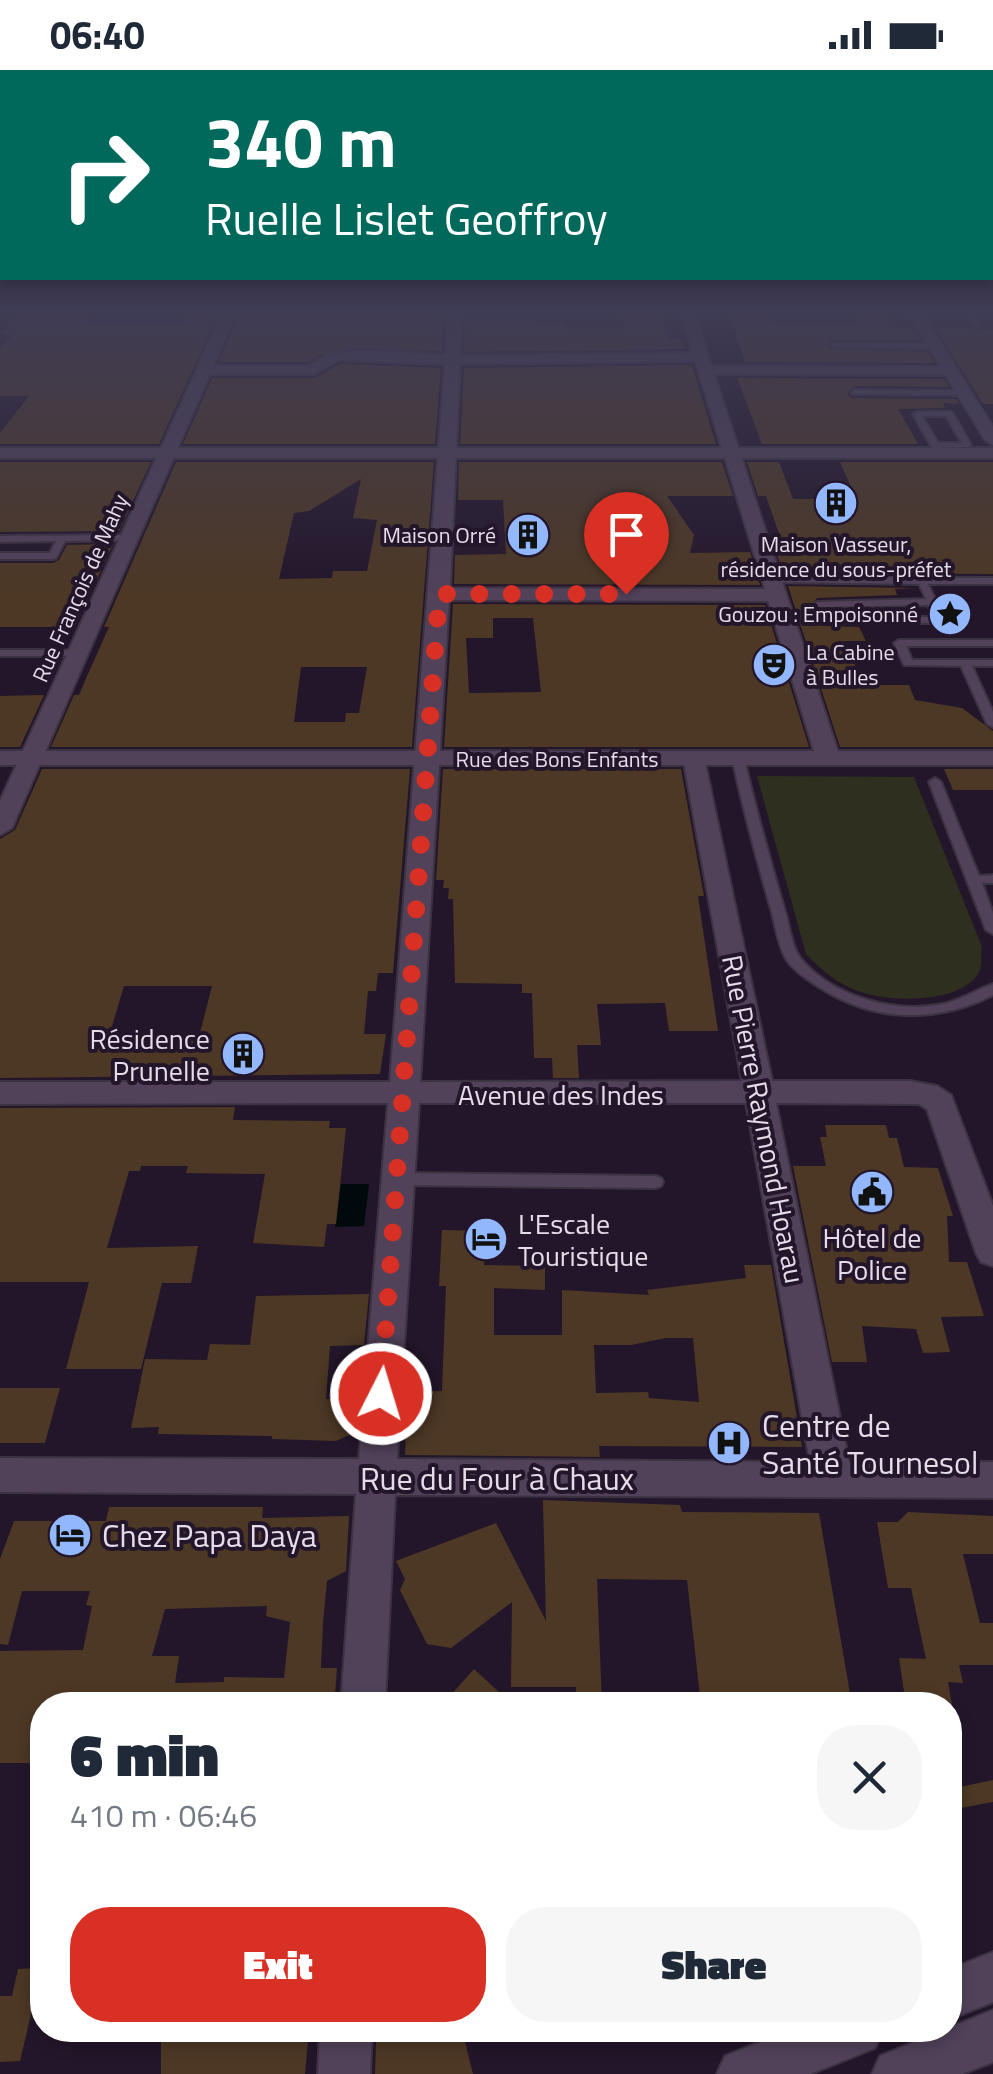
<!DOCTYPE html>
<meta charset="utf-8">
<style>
:root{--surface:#fff;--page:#f6f6f7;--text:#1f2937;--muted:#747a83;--accent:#d93025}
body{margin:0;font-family:"Titillium Web",sans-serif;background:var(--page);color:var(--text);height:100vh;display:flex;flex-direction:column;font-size:38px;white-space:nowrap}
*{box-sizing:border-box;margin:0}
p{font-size:32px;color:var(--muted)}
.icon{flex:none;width:55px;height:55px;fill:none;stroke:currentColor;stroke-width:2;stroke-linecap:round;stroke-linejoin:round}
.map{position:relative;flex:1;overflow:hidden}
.details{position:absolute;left:30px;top:1622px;width:932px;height:350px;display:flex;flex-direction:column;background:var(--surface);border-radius:40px;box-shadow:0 5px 15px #0003}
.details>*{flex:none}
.top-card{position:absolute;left:0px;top:0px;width:995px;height:210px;box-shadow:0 5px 15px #0003;background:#00695c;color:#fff;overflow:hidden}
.pin{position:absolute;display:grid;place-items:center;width:85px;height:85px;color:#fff;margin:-102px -42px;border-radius:50% 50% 50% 0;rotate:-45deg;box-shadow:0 0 10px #0007}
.pin .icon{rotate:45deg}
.me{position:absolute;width:110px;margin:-55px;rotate:5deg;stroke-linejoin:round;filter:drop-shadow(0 0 8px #0008)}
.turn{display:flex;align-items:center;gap:35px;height:210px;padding:0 40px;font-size:45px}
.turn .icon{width:130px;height:130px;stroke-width:2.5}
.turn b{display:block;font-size:70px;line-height:85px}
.round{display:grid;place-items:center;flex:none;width:105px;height:105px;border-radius:40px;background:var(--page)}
.head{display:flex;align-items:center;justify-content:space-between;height:170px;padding:0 40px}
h1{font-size:60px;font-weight:800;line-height:75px}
.button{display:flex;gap:20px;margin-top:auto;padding:20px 40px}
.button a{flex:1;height:115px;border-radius:40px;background:var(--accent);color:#fff;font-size:40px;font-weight:800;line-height:115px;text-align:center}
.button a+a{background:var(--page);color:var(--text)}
.status{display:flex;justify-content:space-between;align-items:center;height:70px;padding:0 50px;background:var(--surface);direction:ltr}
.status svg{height:28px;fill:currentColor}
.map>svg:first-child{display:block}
</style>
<div class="status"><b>06:40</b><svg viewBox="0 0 49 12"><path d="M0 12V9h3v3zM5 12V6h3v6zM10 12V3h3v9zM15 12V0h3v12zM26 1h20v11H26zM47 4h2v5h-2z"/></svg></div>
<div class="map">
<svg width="993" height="2004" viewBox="0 0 993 2004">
<rect width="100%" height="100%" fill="#23162a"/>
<path fill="#2e2f1f" d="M757 706 914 707 982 877C981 883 982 894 980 900 965 934 892 932 864 923 840 916 822 901 806 884Z"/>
<polygon fill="#00090b" points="341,1114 369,1114 364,1156 335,1157"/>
<g fill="#4d3825" fill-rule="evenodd">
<polygon points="20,242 94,242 87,252 90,254 185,254 191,242 219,242 159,374 0,374 0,363 29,326 0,326 0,279 12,265 0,264"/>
<polygon points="240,242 442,242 442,281 355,278 321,285 309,292 219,292"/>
<polygon points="620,242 659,242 670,269 681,269 684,279 464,282 465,251 547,252 565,253 567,259 624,259"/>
<polygon points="729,242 766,242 770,252 859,252 854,243 876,244 889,248 897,257 913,257 921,270 831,270 827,274 830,279 928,282 934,293 745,292"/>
<polygon points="935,257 993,260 993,334 983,334"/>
<polygon points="340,294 441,298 435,374 183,374 212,308 314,308"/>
<polygon points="692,295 716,374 460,374 464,298"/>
<polygon points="737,308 944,309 949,317 854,316 847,324 851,328 956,329 959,334 943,333 945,338 898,339 918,374 762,374"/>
<polygon points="0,392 151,392 119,461 0,462"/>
<path d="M176 392H434L412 677H51L74 625H79L88 604 109 557H104ZM361 409 353 448 377 450 367 501H333L332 508 279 509 294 443 309 441ZM301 597H367L359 643H346L345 652H294Z"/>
<polygon points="459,392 722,392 733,426 667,426 694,465 690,483 750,482 760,515 454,514 455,485 506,484 503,430 458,430"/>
<polygon points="747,392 779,392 793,429 856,429 840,392 993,392 993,504 783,503 776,481 785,481 766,426 758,426"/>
<polygon points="113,474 75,557 0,557 0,493 53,493 59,490 67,475"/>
<polygon points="788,516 915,518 895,519 897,525 817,528 812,535 818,551 824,556 859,557 866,571 845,571 863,615 909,615 915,630 962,638 993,661 993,677 840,677"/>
<path d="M453 534 765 535 809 677H444ZM493 548H533L541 622 469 623 466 568H493Z"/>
<polygon points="44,625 20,677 0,677 0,626"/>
<path d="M42 699H410L393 903H378L376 921H368L364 964H386L380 1004 0 1008V769L15 760ZM124 916H212L200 963H110Z"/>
<polygon points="443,699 681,699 704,826 698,826 718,961 669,961 665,933 597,934 601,975 577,975 579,1008 553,1008 552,988 534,988 532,923 522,923 522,914 455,913 453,829 448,829 449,818 443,818 444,810 436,810"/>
<polygon points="944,699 993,699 993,720 953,720"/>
<polygon points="235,1037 233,1050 330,1051 329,1058 346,1058 336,1154 327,1154 324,1177 253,1173 265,1104 186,1103 188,1096 141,1096 140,1101 129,1101 107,1178 198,1176 191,1213 162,1213 141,1299 66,1299 89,1212 0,1212 0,1038"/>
<polygon points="825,1055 886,1055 889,1068 897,1068 904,1097 938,1098 953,1146 947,1146 949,1192 967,1192 984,1246 941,1247 950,1282 923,1283 916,1259 862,1256 867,1292 832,1292 793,1096 826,1096 820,1067 827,1067"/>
<path d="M442 1160 486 1161 484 1195 545 1196V1220L494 1218V1265H562V1220L649 1225 647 1220 746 1208 744 1195H771L802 1377 599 1376 600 1387 405 1385 407 1322 442 1321 446 1216H439ZM666 1268H693L699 1332 649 1328 648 1322 596 1323 594 1275H631Z"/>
<polygon points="369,1224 364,1275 330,1276 326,1329 356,1329 354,1363 336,1371 272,1369 272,1366 158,1364 159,1357 131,1358 145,1289 207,1290 210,1274 250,1275 256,1226"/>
<polygon points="0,1318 60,1318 45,1373 0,1373"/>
<polygon points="543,1430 680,1435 682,1442 819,1443 852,1635 701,1635 687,1510 597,1509 602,1635 576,1635 576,1617 511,1617 512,1532 451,1578 427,1574 400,1520 405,1509 396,1491 496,1453 546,1551"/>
<path d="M109 1437H263L262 1448 349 1446 346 1501 327 1511 323 1553 321 1598H337L335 1625H314L313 1635H42V1693H0V1581L83 1580 92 1536 86 1535 90 1521H22L8 1575 0 1574V1489L14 1451H106ZM267 1536 266 1546 290 1552 284 1608 224 1607V1612L175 1613 179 1586H152L165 1539Z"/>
<polygon points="908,1442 993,1446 993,1484 963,1484 980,1553 993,1553 993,1595 959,1595 963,1613 948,1612 952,1635 906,1635 899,1588 926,1589 911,1518 888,1518 877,1452 898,1452"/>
<polygon points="474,1599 513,1635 442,1635"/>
<polygon points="993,1710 993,1732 950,1740 950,1719"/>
<polygon points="42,1898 20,1991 0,1992 0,1926 12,1926 18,1899"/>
<polygon points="161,1960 309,1960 305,2004 161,2004"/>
<polygon points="382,1960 462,1960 473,2004 375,2004 376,1972 383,1968"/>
</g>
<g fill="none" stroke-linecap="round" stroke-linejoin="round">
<g stroke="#3c3342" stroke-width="4">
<g id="lane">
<polygon points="965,242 972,242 979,256 975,256"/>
<polygon points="831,274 933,274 937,276 933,278 833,277"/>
<polygon points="854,320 962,321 966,323 962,325 851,324"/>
<path d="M917 342H952L971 375 967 377 932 378 913 344ZM922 346H946L962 373H938Z"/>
<polygon points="131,465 136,468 134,470 65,471 56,488 53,489 0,489 0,483 50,483 56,471 0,472 0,466"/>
<path d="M770 507 993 508V514H928L945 550 940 553H826L821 550 815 534 817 532 926 529 919 514 767 512 765 510ZM928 535 934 547H830L826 537Z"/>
<polygon points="899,570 993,570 993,576 906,576 912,590 993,590 993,596 972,596 993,642 993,657 987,654 961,596 904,595 894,573"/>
<polygon points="0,580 79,580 84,583 79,586 0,586"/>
<path d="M738 685 744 688C756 741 771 793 786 845 790 858 792 878 801 889 833 927 895 944 943 934 961 930 976 920 993 914V925C936 954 873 952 819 917 808 910 791 899 785 887 777 872 775 852 770 836 756 787 743 738 732 688Z"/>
<polygon points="935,708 941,712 979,806 993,805 993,813 982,813 993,843 993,864 986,860 929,712"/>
<polygon points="399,1103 655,1106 661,1108 663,1112 661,1116 655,1118 399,1115 393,1113 391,1109 393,1105"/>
</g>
</g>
<g stroke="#3c3342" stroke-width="4">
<g id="street">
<path d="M223 242H236L213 296H310C337 271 409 284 446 285L448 242H462L460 286 693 283 681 242H694L711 296 948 297 955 301 948 305 714 304 840 688 836 693H820L816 688 768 531 449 530 420 1012 742 1011 683 688 687 683H703L772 1011H910L937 1016 951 1025 993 1136V1196L981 1192 976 1183 927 1039 919 1034 776 1033 849 1392H993V1428L395 1425 385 1635H341L356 1424 0 1422V1388L359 1389 388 1033 0 1034V1012H390L445 294 339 290 314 304H210L12 758 0 765V731ZM695 291 765 519 450 518 460 294ZM419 1033H746L810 1392 397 1389Z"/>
<polygon points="320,1960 372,1960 370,2004 318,2004"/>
</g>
</g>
<g stroke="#3c3342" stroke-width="4">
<g id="secondary">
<polygon points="908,242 921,242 993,357 993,375 985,370"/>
<rect x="0" y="378" width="993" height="10"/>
<rect x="0" y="681" width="993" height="14"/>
<polygon points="993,1882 993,1932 950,1949 950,1899"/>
<polygon points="993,1940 993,1992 962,2004 872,2004 880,1986"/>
<polygon points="790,1960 883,1960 875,1978 810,2004 717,2004 725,1986"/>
</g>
</g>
<use href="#lane" fill="#51425a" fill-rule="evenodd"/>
<use href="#street" fill="#51425a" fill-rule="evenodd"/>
<use href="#secondary" fill="#51425a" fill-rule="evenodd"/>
</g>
<linearGradient id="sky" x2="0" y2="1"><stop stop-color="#130c17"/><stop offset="0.46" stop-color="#3f3c55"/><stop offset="1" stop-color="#3f3c55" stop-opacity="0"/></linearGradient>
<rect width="993" height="523" fill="url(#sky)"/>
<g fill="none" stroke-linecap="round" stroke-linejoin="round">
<polyline stroke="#d93025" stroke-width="18" stroke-dasharray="0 32.4" points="381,1324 439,524 626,524"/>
</g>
<defs>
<g id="building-disc" transform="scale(2.25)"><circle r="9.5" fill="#93b7fd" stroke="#23162a"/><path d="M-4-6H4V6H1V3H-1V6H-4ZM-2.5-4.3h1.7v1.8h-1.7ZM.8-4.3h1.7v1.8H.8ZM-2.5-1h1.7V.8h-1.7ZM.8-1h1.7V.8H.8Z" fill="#111"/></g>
<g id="sight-disc" transform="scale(2.25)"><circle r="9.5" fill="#93b7fd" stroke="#23162a"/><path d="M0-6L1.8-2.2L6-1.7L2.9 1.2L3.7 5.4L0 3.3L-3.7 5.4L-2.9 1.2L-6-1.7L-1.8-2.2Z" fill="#111"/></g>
<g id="theatre-disc" transform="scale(2.25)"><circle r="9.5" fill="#93b7fd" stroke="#23162a"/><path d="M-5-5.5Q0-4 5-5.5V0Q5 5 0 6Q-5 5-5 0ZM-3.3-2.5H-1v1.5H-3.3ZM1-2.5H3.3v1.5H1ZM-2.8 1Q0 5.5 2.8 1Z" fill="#111"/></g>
<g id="civic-disc" transform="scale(2.25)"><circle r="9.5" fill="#93b7fd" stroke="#23162a"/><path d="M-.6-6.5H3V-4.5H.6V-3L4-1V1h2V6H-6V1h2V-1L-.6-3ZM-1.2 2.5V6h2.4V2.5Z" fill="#111"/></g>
<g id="hotel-disc" transform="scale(2.25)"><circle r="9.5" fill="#93b7fd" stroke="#23162a"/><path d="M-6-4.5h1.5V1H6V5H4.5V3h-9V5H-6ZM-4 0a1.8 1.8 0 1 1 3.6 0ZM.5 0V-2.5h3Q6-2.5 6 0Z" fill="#111"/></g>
<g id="hospital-disc" transform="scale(2.25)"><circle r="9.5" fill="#93b7fd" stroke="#23162a"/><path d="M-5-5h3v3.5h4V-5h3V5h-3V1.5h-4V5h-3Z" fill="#111"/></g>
</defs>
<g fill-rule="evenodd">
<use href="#building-disc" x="836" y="433"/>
<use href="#building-disc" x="528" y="465"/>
<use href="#sight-disc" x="950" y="544"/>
<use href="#theatre-disc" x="774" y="595"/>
<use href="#building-disc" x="243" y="984"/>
<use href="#civic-disc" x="872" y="1122"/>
<use href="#hotel-disc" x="486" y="1169"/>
<use href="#hospital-disc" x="729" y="1373"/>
<use href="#hotel-disc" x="70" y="1465"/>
</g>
<g text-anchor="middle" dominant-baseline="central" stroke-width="8" stroke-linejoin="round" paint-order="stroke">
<g font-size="22" fill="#e5dcea" stroke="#23162a" text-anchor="end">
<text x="496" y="465">Maison Orré</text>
<text x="836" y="474" text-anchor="middle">Maison Vasseur,<tspan x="836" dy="25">résidence du sous-préfet</tspan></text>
<text x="918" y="544">Gouzou : Empoisonné</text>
<text x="806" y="582" text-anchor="start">La Cabine<tspan x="806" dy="25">à Bulles</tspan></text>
</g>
<g font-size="22" fill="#e5dcea" stroke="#23162a">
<text transform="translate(80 518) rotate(-66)">Rue François de Mahy</text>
<text x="557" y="689">Rue des Bons Enfants</text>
</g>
<g font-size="28" fill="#e5dcea" stroke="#23162a" text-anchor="end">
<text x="210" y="968">Résidence<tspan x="210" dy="32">Prunelle</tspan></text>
<text x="518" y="1153" text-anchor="start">L'Escale<tspan x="518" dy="32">Touristique</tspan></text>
<text x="872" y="1167" text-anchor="middle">Hôtel de<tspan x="872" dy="32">Police</tspan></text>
</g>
<g font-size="28" fill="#e5dcea" stroke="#23162a">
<text x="561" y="1024">Avenue des Indes</text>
<text transform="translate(764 1049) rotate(79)">Rue Pierre Raymond Hoarau</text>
</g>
<g font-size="32" fill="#e5dcea" stroke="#23162a" text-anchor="start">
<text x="762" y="1355">Centre de<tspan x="762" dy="37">Santé Tournesol</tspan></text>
<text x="102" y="1465">Chez Papa Daya</text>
</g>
<g font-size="32" fill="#e5dcea" stroke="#23162a">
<text x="497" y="1408">Rue du Four à Chaux</text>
</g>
</g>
</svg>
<div class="pin" style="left:626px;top:524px;background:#d93025"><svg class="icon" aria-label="arrive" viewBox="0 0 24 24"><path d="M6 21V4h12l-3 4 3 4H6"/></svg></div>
<svg class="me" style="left:381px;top:1324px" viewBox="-20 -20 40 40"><circle r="17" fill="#d93025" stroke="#fff" stroke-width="3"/><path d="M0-11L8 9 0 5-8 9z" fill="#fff"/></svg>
<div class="top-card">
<div class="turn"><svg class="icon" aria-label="right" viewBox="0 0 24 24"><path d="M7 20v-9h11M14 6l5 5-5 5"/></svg><div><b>340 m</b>Ruelle Lislet Geoffroy</div></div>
</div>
<section class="details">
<div class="head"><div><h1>6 min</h1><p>410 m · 06:46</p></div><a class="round"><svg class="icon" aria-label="close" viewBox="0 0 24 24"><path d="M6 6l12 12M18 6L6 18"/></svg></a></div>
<div class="button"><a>Exit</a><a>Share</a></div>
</section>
</div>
